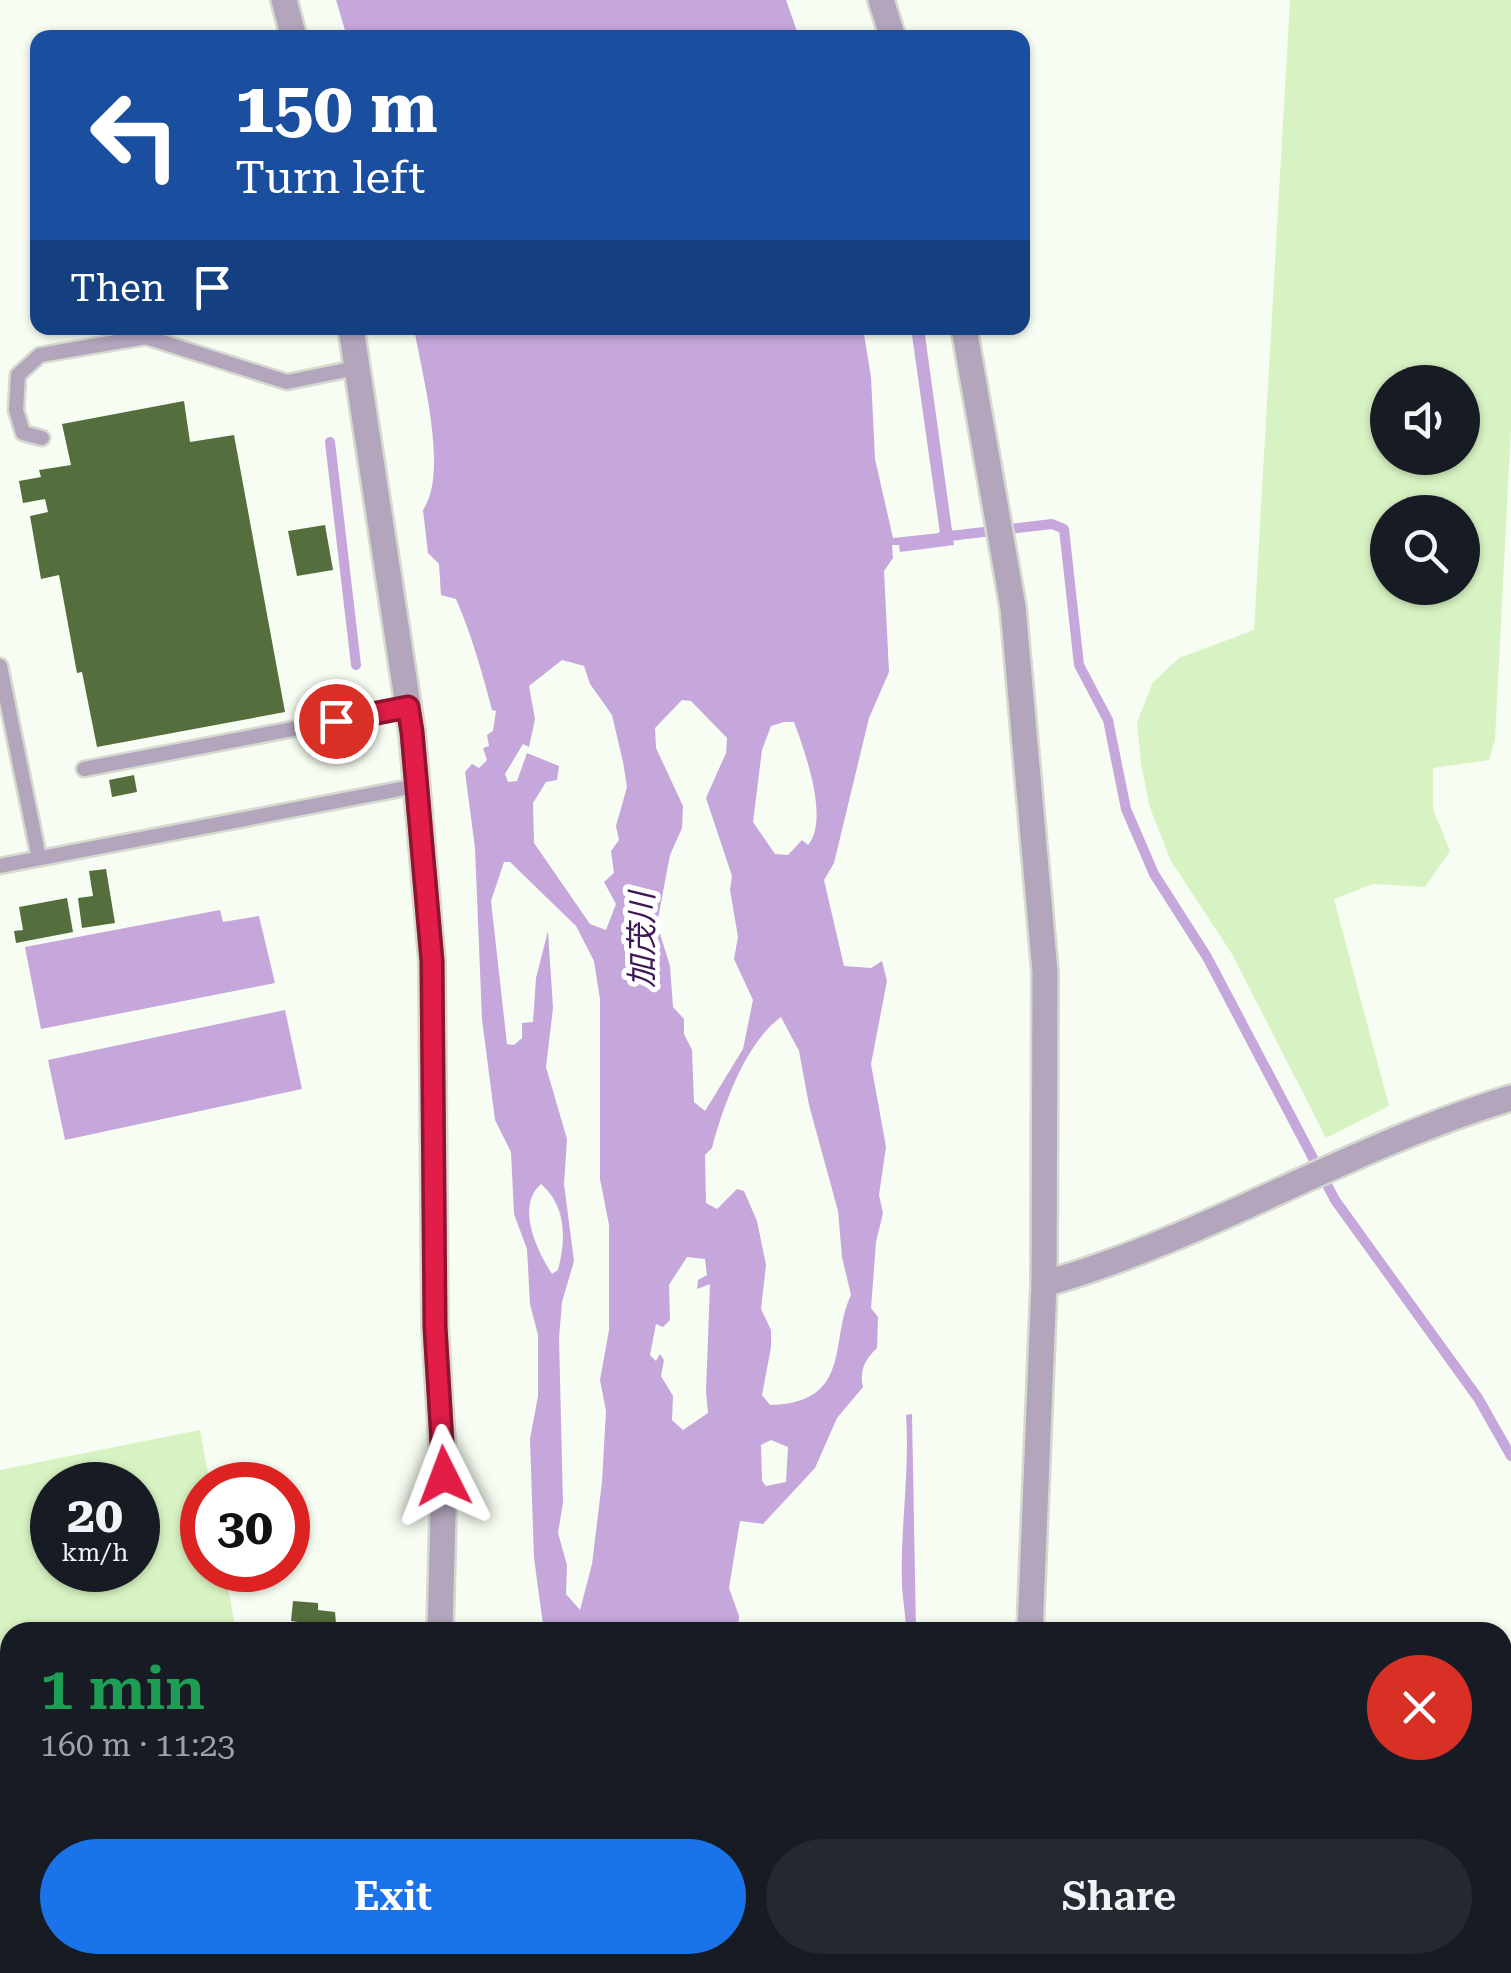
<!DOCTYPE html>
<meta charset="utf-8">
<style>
:root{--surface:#171b24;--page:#242831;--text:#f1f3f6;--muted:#9ea1a6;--accent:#1a73e8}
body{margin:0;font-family:"Roboto Serif","Noto Sans JP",serif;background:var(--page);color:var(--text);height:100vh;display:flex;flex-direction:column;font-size:38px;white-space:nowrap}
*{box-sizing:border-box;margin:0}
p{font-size:32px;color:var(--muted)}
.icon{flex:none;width:55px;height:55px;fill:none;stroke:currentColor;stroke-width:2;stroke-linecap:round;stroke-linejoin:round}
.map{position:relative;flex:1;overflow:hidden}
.details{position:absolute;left:0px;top:1622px;width:1512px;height:352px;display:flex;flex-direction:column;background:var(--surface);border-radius:30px 30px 0 0;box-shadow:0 2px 8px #0004}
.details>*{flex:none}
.banner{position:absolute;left:30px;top:30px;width:1000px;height:305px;border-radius:20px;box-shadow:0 2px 8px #0004;background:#1a4fa0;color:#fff;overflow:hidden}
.controls{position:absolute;left:1370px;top:365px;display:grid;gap:20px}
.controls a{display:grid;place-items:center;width:110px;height:110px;border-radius:50%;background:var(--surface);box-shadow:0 2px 8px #0004;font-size:50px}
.speed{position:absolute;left:30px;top:1462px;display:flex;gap:20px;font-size:50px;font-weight:700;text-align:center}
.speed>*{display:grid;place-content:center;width:130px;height:130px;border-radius:50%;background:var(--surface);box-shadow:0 2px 8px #0004;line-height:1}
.speed small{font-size:25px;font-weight:400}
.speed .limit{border:15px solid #d22;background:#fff;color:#111}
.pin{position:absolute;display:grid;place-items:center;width:85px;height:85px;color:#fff;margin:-42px;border:5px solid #fff;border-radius:50%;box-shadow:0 2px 10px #0007}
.me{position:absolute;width:110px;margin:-55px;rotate:357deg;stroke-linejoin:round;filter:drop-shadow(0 0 8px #0008)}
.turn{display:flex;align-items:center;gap:35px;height:210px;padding:0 40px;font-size:45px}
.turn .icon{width:130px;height:130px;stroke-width:2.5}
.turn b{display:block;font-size:70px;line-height:85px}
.then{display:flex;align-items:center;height:95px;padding:0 40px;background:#0003;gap:20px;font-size:38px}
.round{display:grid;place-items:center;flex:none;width:105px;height:105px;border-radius:52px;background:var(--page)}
.overview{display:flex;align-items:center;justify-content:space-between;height:170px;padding:0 40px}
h1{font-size:60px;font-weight:600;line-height:75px;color:#1e9e55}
.cta{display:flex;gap:20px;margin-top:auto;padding:20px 40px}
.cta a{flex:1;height:115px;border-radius:60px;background:var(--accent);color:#fff;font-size:40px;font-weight:600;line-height:115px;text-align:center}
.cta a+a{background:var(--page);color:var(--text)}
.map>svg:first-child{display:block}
</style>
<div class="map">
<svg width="1511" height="1973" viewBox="0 0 1511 1973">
<rect width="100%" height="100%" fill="#f7fdf2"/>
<g fill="#d8f3c3" fill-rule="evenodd">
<path d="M1290 0H1511V428L1495 740 1489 760 1433 768V809L1450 851 1425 887 1373 884 1334 899 1389 1106 1326 1138 1232 954 1171 861 1150 808 1141 764 1137 722 1153 682 1179 658 1254 630ZM1388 382H1462V458H1388ZM1388 512H1462V588H1388Z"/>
<path d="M200 1430 210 1485H202V1570H225L236 1632H10V1965H365L324 1973H0V1470ZM52 1485H138V1570H52Z"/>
</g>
<g fill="#c5a7db" fill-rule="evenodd">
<polygon points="336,0 786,0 799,37 347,37"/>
<path d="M414 328H863L871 377 875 459 893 538 940 533 911 328H924L954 545 900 552 899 545H892L893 558 884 571 889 672 869 718 834 863 824 880 844 966 871 968 882 961 887 981 871 1064 886 1147 879 1195 883 1213 876 1242 871 1308 878 1317 877 1348C865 1359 859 1371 863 1387L837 1418 815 1468 763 1524 740 1521 729 1588 739 1616 738 1632H544L534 1558 530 1439 538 1396V1335L530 1304 527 1249 514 1214 511 1152 495 1120 482 1019 475 848 465 772 472 764 479 768 487 760 483 748 489 746 487 735 493 731 496 711 492 710C482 672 472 636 456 599L441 595 439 564 428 553 423 510C449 472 422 375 414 328ZM562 660 584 666 590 684 612 715 623 762 627 787 616 826 619 840 611 851 614 873 604 882 616 904 606 930 590 924 534 843 533 803 546 782 557 780 559 766 527 753 517 781 508 782 505 774 523 744 529 747 535 719 529 686ZM682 700 691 701 727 738 726 753 706 798 732 876 730 890 738 937 734 959 753 1000 743 1049 705 1111 694 1102 692 1050 684 1034V1019L673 1007 670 966 657 924 670 855 682 828 683 806 656 748 655 728ZM784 722H794C804 749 830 819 808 845L802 840 788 855 775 854 753 822 762 750 771 726ZM504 862H510L576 926 594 961 600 999V1179L609 1225V1330L600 1380 606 1411 602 1482 592 1564 580 1610 566 1594 567 1565 558 1533 563 1503 559 1338 562 1302 574 1261 564 1184 567 1139 546 1067 553 1008 548 931 536 978 533 1022 522 1023V1038L514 1045 507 1044 491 901ZM781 1017 799 1051 809 1105 838 1211 842 1257 851 1295C829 1341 853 1403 770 1405L762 1395 771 1347V1330L761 1309 766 1265 757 1221 744 1191 737 1189 717 1209 706 1203 705 1155 712 1148C723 1106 746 1042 781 1017ZM541 1184C567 1207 566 1240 558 1270L552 1274C536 1249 516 1206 541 1184ZM687 1257 705 1259 707 1275 698 1280 697 1289 710 1284 706 1392 708 1413 683 1430 672 1420 673 1396 661 1376 664 1360 660 1354 656 1361 650 1355 656 1324 663 1327 670 1320 669 1285ZM771 1440 788 1447 786 1482 766 1486 762 1481 761 1445Z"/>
<polygon points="220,910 223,922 259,916 275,983 41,1029 25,947"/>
<polygon points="285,1010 302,1089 65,1140 48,1060"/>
<path d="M912 1414 916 1632H906C906 1617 903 1602 902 1586 900 1529 910 1471 906 1415Z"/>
<polygon points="532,1965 742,1965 742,1973 539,1973"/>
</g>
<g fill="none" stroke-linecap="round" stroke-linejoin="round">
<g stroke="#c5a7db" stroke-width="10">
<polyline points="330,442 356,665"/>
<polyline points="941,537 1052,524 1064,529 1079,665 1108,720 1126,809 1154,874 1207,957 1335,1200 1478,1398 1511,1456"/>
</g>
</g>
<g fill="#546e3d">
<polygon points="184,401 190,442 234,435 285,712 97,747 82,672 77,673 59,575 41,579 30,516 48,512 45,499 23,503 19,481 41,477 39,470 71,465 62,424"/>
<polygon points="325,525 333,570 297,576 288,531"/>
<polygon points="134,775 137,792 112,797 109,780"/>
<polygon points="106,869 115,923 82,928 78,898 93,896 89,871"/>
<polygon points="67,898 73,932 16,943 14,931 23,930 19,907"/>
<polygon points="293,1601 318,1603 318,1610 335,1612 336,1623 373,1625 373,1632 297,1632 298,1622 291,1621"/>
</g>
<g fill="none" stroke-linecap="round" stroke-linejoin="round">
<g stroke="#d5dad1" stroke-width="19">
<g id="lane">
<polyline points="42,438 23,433 16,410 18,375 40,355 146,337 287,382 356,368"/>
<polyline points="0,666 39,858"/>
<polyline points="84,769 408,707"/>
<polyline points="0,866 416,786"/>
</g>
</g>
<g stroke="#d5dad1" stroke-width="30">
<g id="street">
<polyline points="284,0 294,38"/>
<polyline points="881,0 893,38"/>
<polyline points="351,328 412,732 432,961 435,1327 444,1476 440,1632"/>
<polyline points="964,328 1013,607 1045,972 1044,1284 1030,1632"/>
<path d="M1044 1284C1206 1238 1350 1146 1511 1098"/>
<polyline points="420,1973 421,1965"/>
<polyline points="1013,1973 1013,1965"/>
</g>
</g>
<use href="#lane" stroke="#b2a5bc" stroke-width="14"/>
<use href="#street" stroke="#b2a5bc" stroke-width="25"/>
</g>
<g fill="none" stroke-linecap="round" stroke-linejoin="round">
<g stroke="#92132f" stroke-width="25">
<polyline id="route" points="336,721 408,707 412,732 432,961 435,1327 444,1476"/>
</g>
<use href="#route" stroke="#e11d48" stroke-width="18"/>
</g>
<g text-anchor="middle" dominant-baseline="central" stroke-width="10" stroke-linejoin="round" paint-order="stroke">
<g font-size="32" font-style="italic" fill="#3e1755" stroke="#fff">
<text transform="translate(642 940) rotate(-90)">加茂川</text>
</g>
</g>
</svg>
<div class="controls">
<a><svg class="icon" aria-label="sound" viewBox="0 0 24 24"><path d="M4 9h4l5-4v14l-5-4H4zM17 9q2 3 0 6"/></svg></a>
<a><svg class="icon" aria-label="search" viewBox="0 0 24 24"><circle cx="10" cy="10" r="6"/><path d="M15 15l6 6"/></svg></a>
</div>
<div class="speed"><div>20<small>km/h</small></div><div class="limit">30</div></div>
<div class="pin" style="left:336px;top:721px;background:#d93025"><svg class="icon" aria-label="arrive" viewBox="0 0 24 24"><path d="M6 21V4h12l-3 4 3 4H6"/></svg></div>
<svg class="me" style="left:444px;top:1476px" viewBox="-20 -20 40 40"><path d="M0-17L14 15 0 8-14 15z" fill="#e11d48" stroke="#fff" stroke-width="4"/></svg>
<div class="banner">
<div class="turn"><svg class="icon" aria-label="left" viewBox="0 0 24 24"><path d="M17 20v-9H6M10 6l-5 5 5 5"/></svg><div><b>150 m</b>Turn left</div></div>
<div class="then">Then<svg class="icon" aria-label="arrive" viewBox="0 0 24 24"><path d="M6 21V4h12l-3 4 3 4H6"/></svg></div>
</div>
<section class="details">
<div class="overview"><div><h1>1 min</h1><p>160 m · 11:23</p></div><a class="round" style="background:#d93025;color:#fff"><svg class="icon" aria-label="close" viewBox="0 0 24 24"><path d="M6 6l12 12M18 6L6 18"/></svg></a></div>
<div class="cta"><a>Exit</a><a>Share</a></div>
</section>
</div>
